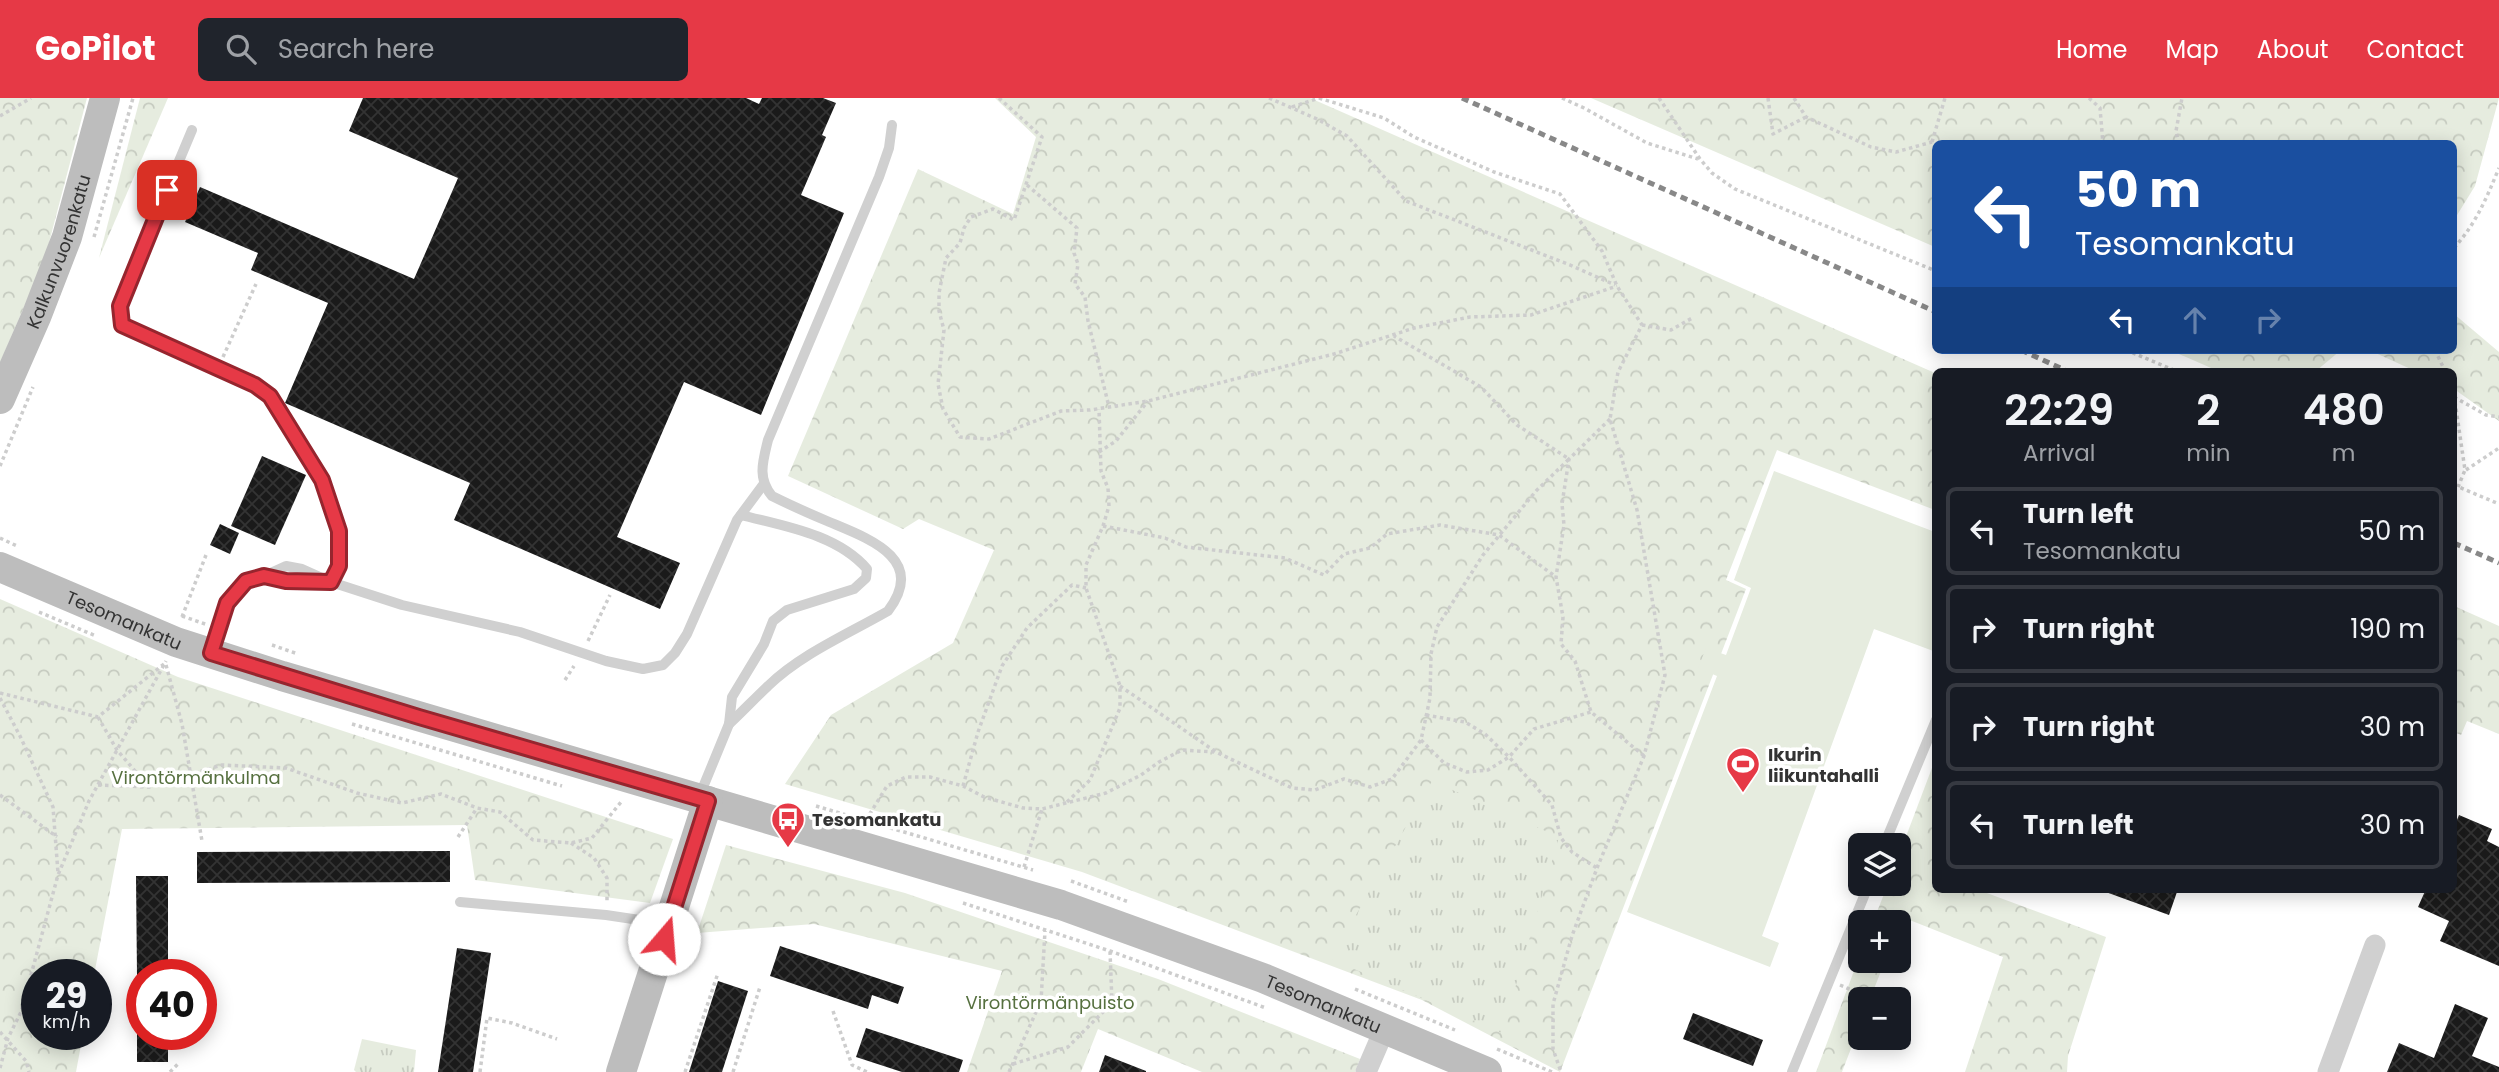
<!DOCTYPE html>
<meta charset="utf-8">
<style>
:root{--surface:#171b24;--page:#20242c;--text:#f1f3f6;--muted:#9ea1a6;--line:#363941;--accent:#e63946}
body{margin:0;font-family:Poppins,sans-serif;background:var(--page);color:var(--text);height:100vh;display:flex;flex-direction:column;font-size:26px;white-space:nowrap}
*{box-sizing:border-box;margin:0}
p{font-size:23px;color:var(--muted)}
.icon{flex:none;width:38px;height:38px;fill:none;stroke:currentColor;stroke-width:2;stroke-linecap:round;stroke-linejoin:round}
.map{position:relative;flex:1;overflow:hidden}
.side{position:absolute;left:1932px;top:270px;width:525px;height:525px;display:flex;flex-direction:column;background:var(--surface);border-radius:10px;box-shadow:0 4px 18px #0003}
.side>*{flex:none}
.banner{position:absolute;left:1932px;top:42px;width:525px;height:214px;border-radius:10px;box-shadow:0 4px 18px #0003;background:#1a4fa0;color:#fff;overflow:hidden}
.controls{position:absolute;left:1848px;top:735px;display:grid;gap:14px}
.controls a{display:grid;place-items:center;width:63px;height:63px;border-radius:10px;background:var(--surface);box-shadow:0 4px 18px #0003;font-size:35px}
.speed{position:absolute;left:21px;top:861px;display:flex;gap:14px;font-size:35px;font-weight:700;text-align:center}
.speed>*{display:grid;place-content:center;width:91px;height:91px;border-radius:50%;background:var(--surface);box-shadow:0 4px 18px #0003;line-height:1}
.speed small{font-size:18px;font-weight:400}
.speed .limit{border:10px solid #d22;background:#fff;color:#111}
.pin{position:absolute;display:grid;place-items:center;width:60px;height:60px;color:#fff;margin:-30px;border-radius:14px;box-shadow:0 4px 10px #0006}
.me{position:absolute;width:77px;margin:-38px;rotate:18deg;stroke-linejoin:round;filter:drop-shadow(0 0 5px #0008)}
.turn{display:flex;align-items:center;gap:24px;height:147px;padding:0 28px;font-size:32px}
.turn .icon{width:91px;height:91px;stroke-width:2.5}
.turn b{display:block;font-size:49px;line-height:60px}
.lanes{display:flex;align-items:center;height:66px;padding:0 28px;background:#0003;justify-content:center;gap:35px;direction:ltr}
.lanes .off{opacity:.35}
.eta{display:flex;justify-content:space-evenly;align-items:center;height:119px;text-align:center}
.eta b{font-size:42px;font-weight:600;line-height:49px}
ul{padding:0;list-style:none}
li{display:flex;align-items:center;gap:21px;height:88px;margin:0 14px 10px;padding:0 14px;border:4px solid var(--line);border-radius:10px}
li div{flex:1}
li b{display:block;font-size:26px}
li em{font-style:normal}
header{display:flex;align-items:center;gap:42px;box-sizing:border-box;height:98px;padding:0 35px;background:var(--accent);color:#fff}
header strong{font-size:33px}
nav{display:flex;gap:38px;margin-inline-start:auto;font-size:24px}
.search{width:490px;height:63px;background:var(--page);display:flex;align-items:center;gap:18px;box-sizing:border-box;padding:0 24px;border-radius:10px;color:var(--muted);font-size:26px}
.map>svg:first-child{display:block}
</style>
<header>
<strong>GoPilot</strong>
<div class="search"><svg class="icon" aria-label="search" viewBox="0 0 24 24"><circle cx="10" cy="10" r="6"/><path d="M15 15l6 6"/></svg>Search here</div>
<nav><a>Home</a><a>Map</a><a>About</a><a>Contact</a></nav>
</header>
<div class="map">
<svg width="2499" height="974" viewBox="0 0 2499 974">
<defs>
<pattern id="forest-crowns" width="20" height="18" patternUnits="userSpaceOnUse" patternTransform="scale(1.75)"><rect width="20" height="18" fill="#e6ecdf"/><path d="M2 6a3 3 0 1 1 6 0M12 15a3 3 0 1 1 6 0" fill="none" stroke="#c6cbc0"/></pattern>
<pattern id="park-tufts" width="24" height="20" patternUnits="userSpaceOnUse" patternTransform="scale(1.75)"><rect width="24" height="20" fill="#e6ecdf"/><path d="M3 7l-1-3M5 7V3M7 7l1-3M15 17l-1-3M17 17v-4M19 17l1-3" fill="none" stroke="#c6cbc0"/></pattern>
<pattern id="building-cross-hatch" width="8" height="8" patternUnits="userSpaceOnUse" patternTransform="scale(1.75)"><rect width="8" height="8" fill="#1a1a1a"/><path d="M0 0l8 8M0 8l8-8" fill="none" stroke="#333"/></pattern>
</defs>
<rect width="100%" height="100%" fill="#fff"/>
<g fill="url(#forest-crowns)">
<polygon points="0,0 87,0 45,160 0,265"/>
<polygon points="140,0 168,0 99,160"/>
<polygon points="995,0 1310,0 1935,275 1935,412 1777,352 1726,482 1746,491 1560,974 1422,902 1082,774 785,686 831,617 953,545 994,452 919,421 903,431 788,378 918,71 1013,116 1036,39"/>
<polygon points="1591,0 2499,0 2475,88 2454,122 2454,46 1936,46 1935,149"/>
<polygon points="2454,216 2499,254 2499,323 2454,291 2454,273 2415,273 2369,252 2454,252"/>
<polygon points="2170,252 2341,252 2316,273 2218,273"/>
<polygon points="0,501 178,579 673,741 650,805 475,782 467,727 122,731 94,877 37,877 37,936 83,936 76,974 0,974"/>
<polygon points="2454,508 2499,528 2499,636 2467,623 2461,637 2454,634"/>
<polygon points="1935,662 1936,791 1976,791 2106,839 2068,958 2067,974 1965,974 2003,859 1902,819 1899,826 1899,824 1873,824 1888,786 1899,786 1899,757"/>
<polygon points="726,747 905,795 1158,881 1360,961 1355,974 1202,974 1098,931 1081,974 967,974 1002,873 814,826 697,835"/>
<polygon points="1860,857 1860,863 1885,863 1870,901 1860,901 1860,927 1842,974 1816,974"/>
</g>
<g fill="url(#park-tufts)">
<polygon points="1432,683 1559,739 1502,935 1331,861"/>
<polygon points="362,941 416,952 414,974 356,974 354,972"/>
</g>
<polygon fill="#e6ecdf" points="1774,373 1935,434 1936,554 1874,531 1762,838 1779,845 1770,869 1627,814 1717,578 1698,570 1706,550 1726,557 1751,490 1734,482"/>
<g fill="url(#building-cross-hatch)">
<polygon points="363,0 746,0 759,6 762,0 823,0 836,5 822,37 826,39 801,97 844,115 761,317 684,284 617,439 680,465 660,511 454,422 470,385 285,305 328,205 251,172 258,155 185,124 200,89 414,181 458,80 349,33"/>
<polygon points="262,358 306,377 275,447 231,428"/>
<polygon points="220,426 239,435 230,456 210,447"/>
<polygon points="2459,717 2492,731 2487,743 2499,749 2499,868 2440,843 2449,823 2418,809 2426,791 2454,791 2454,729"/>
<polygon points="450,753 450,784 197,785 197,754"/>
<polygon points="136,778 168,778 168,877 137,877"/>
<polygon points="2103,791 2178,791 2169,817 2103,793"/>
<polygon points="780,848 904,889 898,906 872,897 868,911 770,878"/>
<polygon points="457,850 491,855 473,974 438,974"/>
<polygon points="718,883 748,893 722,974 689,974"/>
<polygon points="2455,906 2488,920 2472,958 2499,969 2499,974 2387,974 2399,945 2434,960"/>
<polygon points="1693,915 1763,942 1753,968 1683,941"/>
<polygon points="866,930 963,962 959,974 902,974 856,959"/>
<rect x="137" y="936" width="31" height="28"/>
<polygon points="1105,957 1146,973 1146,974 1099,974"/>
</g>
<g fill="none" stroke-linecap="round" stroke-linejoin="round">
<g stroke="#cdcdcd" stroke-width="3.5" stroke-dasharray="3.5 3.5" stroke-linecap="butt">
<polyline points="999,0 1042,39 1014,122 993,111 971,119 964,130 960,145 946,160 939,195 939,213 944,232 938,286 943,311 960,339 989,341 1061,313 1090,312 1148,303 1334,256 1414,230 1470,219 1531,217 1617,188"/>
<polyline points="1269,0 1317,21 1347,38 1406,103 1570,167 1615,187"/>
<polyline points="1319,0 1384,20 1414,39 1494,74 1560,96 1602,153 1617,188 1642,227 1618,274 1610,321 1637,412 1665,577 1644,658 1597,770 1572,838 1553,906 1553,951 1561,974"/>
<polyline points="1562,0 1584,10 1647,45 1698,61"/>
<polyline points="1659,0 1700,61 1712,75 1735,91 1936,173"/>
<polyline points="1768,0 1773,36 1806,19"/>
<polyline points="1794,0 1806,19 1871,49 1896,54 1932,44 1941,46"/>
<polyline points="2089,0 2100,10 2103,46"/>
<polyline points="1292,9 1319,0"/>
<polyline points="0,18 31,0"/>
<polyline points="1932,44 1945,0"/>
<polyline points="2179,46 2176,33 2182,0"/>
<polyline points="1027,87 1077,130 1074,155 1078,166 1075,186 1085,199 1088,223 1109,309"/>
<polyline points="94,139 133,0"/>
<path d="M2454 150C2477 124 2486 101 2499 70"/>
<polyline points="1642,227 1671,232 1694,219"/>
<polyline points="2126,252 2176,273"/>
<polyline points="2435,252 2445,273"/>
<polyline points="223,259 256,186"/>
<polyline points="2454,297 2465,372 2458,389"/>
<polyline points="2454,299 2486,317 2499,319"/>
<polyline points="1610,321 1569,361 1562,406 1564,427 1556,479 1563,519 1561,546 1575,563 1591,614 1644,658"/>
<polyline points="1099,354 1116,343 1148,303"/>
<polyline points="0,368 33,289"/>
<polyline points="2466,372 2499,350"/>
<polyline points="2454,387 2499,406"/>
<polyline points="1103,428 1165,440 1186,449 1285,460 1324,477 1344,456 1370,450 1387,436 1440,427 1499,437 1556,479"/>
<polyline points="0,440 17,448"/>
<polyline points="39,514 96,538"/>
<polyline points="182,518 208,527"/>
<polyline points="182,519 206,457"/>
<polyline points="588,543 610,497"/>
<polyline points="272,547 298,556"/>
<polyline points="166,567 182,626 202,743"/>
<polyline points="565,582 574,568"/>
<polyline points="1120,588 1216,654 1292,690 1315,692 1344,681 1370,689 1392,681 1421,642 1430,600 1431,556 1437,529 1483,457 1536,393 1569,361 1517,327 1481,289 1394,238"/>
<polyline points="0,595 98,619 164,566"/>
<polyline points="0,600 20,638 53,709 58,775"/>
<polyline points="1426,617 1465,624 1485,636 1509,659 1552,707 1561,740 1572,754 1597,770"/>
<polyline points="98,619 117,652 148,688"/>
<polyline points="352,626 562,688"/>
<polyline points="1421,642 1444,665 1467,674 1488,672 1509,659 1534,631 1591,614"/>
<polyline points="98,687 149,689 222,667 286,670 357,695 402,705 441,696 477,710 500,714 533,742 571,745 592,740 621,704"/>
<polyline points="963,688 978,634 1002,568 1027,530 1072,487 1086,490"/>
<polyline points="0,697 57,739"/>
<polyline points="1067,704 1090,682 1120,610 1120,588 1086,490 1086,467 1103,428 1109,408 1108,390 1101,373 1099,311"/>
<polyline points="816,708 1033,772"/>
<polyline points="866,722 887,688 906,679 930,679 963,688 984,699 1023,710 1042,711 1106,695 1141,677 1159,664 1182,652 1214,654"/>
<polyline points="458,739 477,710"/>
<polyline points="571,745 594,760 607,780 607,804"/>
<polyline points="1024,769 1042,711"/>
<polyline points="1071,783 1129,804"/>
<polyline points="963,805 1110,853 1266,910"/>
<polyline points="1840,887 1870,900"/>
<polyline points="1355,891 1455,932"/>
<polyline points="833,913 852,967 867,974"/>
<polyline points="0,934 26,963 29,974"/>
<polyline points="1497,951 1552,974"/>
<polyline points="1013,966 1068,949 1112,905 1110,853"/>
<polyline points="0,970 8,940 21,914 58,777 89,703 166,563"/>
<polyline points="170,974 178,966"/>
<polyline points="480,974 487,920 512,925 557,941"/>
<polyline points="685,974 718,875"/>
<polyline points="733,974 760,889"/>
<polyline points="1009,974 1041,903 1045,833"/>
</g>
<g stroke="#d0d0d0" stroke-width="10">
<polyline points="192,32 130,180 120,208 122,227 255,287 270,298 322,382 339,433 339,469 331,484 302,471 286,468 264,478"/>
<polyline points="212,553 227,505 246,483 264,478 286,483 331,484 402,507 520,534 606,563 643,571 663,567 675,555 687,536 737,422 763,387"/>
<path d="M729 626C743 613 755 600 768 588 801 556 848 536 888 513 928 460 867 440 827 423 808 415 790 407 772 398 757 380 763 363 768 342L879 79 889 50 892 27"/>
<path d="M699 699 729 626 732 599 764 546 773 523 787 512 854 491 866 480 867 471C837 436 783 428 741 417"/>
<polyline points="1884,747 1936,622"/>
<polyline points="460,804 606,817 666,826"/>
<polyline points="1792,974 1869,786"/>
</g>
<g stroke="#d0d0d0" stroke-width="21">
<polyline points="1366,974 1385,930"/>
<polyline points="2328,974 2375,847"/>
</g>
<g stroke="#bdbdbd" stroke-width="30">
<path id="s1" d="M0 301 36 219 67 139 105 0"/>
<path id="s2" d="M0 469 176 544 282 578 1061 807 1263 880 1487 974"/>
<polyline points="621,974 708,703"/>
</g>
<g stroke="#888" stroke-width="5" stroke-dasharray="7 5" stroke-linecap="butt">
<polyline points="1462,0 1936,214"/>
<polyline points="2021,252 2067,273"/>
<polyline points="2454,445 2499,465"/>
</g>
</g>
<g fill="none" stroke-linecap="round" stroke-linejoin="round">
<g stroke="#96252e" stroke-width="18">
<polyline id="route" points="167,92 120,208 122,227 255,287 270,298 322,382 339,433 339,468 331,484 286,483 264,478 246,483 227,505 211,555 419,619 708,703 664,841"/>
</g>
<use href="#route" stroke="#e63946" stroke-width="12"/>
</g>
<defs>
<g id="stadium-pin" transform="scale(1.75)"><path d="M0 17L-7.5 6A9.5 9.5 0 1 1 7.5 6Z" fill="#e63946" stroke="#fff"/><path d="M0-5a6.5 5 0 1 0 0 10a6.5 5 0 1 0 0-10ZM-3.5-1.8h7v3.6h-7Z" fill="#fff"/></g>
<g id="bus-pin" transform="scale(1.75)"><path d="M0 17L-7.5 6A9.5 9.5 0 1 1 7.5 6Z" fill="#e63946" stroke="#fff"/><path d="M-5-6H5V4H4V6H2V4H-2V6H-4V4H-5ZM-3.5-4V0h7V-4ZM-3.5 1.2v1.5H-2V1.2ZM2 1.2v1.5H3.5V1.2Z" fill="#fff"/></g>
</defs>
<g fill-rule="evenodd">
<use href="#stadium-pin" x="1743" y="666"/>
<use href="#bus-pin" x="788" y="721"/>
</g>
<g text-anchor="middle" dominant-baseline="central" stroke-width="7" stroke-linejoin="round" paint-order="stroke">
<g font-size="18" fill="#333" stroke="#fff">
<text stroke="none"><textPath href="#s1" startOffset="159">Kalkunvuorenkatu</textPath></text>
<text stroke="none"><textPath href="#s2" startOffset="135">Tesomankatu</textPath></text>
<text stroke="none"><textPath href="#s2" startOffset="1395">Tesomankatu</textPath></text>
</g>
<g font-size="18" font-weight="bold" fill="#333" stroke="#fff" text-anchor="start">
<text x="1768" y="656">Ikurin<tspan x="1768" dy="21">liikuntahalli</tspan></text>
<text x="812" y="721">Tesomankatu</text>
</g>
<g font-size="18" fill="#56703f" stroke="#fff">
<text x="196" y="679">Virontörmänkulma</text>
<text x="1050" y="904">Virontörmänpuisto</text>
</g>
</g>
</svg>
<div class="controls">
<a><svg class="icon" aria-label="layers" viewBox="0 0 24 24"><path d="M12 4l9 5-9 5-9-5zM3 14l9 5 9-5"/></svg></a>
<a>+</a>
<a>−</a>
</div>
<div class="speed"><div>29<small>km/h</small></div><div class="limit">40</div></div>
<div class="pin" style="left:167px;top:92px;background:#d93025"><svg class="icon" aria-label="arrive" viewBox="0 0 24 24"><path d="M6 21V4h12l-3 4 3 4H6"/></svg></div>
<svg class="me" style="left:664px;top:841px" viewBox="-20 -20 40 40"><circle r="19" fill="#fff"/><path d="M0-13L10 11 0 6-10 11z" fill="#e63946"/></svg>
<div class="banner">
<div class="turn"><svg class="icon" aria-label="left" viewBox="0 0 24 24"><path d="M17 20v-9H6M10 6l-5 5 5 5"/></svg><div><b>50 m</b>Tesomankatu</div></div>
<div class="lanes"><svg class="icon" aria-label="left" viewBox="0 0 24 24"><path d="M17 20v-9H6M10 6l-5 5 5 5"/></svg><svg class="icon off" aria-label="ahead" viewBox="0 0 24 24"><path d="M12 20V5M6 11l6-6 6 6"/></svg><svg class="icon off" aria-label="right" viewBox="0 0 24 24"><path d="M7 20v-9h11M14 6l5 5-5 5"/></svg></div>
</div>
<section class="side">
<div class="eta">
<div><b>22:29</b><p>Arrival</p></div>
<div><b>2</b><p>min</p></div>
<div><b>480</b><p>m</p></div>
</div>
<ul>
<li><svg class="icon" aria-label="left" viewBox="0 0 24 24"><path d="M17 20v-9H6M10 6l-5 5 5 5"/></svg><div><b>Turn left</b><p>Tesomankatu</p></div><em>50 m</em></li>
<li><svg class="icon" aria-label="right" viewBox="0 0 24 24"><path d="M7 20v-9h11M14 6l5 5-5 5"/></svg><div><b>Turn right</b></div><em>190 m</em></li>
<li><svg class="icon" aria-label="right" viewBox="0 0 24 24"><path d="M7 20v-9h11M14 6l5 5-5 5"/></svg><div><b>Turn right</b></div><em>30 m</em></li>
<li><svg class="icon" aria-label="left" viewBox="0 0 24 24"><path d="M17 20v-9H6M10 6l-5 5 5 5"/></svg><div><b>Turn left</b></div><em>30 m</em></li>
</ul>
</section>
</div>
